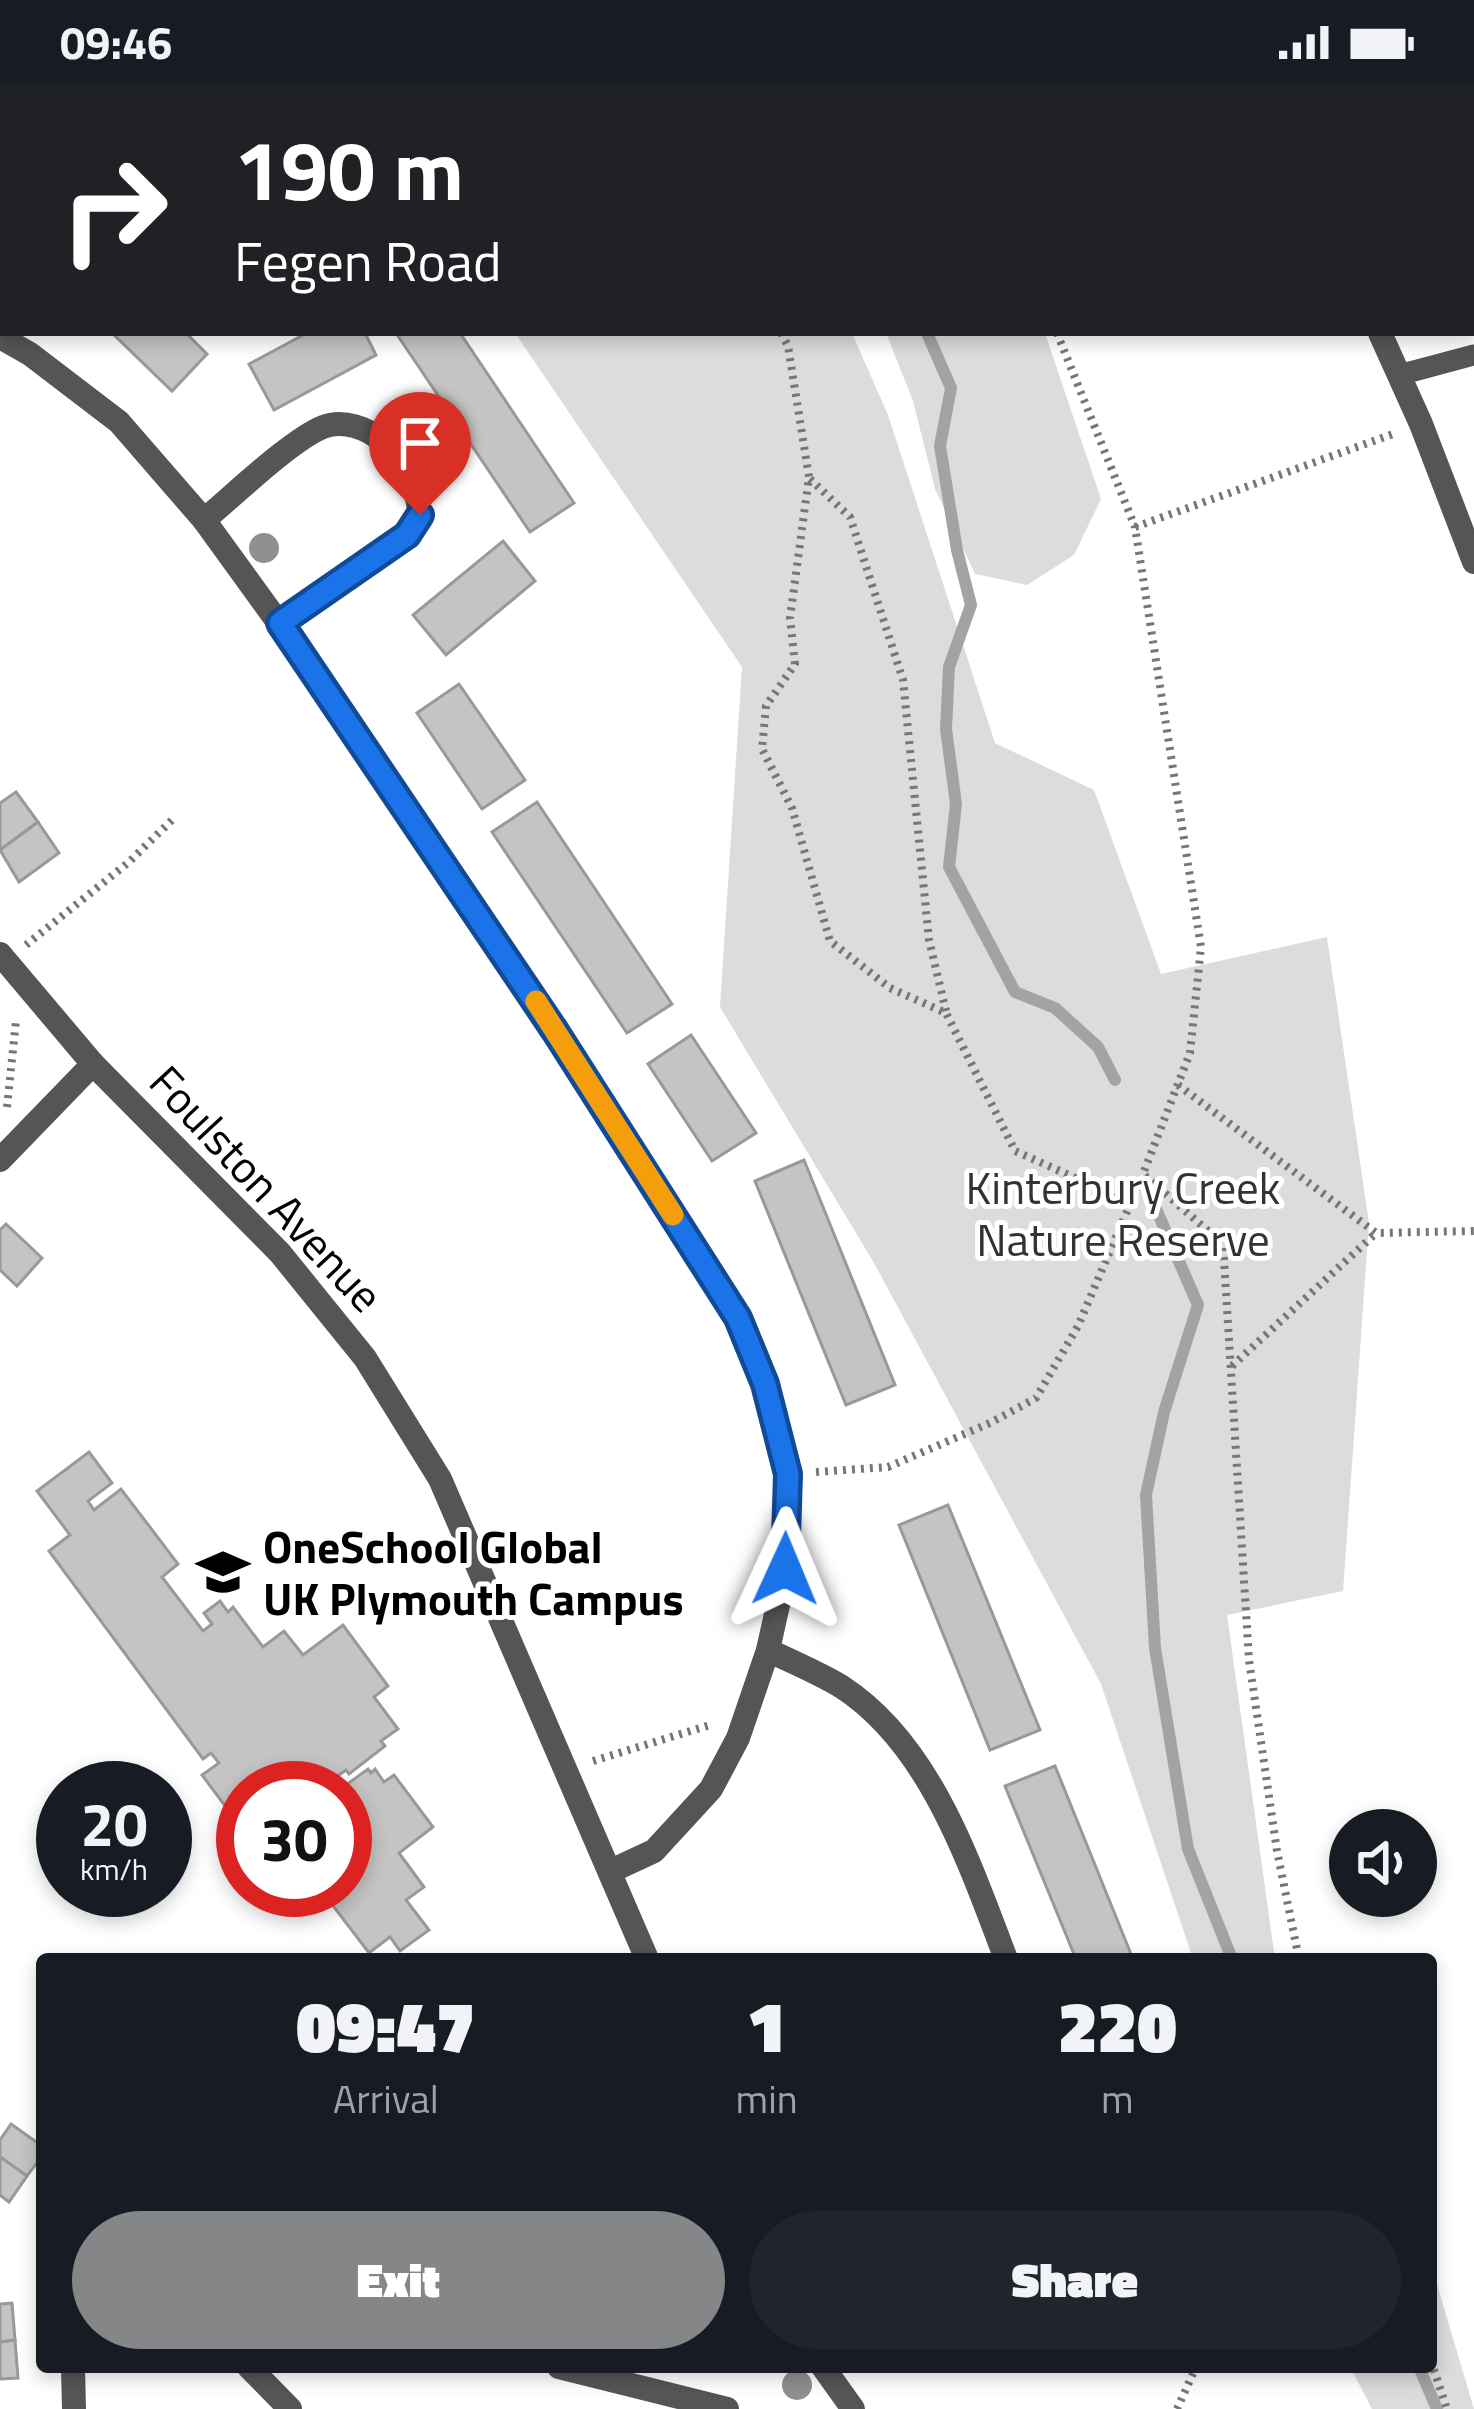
<!DOCTYPE html>
<style>
:root{--surface:#171b24;--page:#20242c;--text:#f1f3f6;--muted:#9ea1a6;--accent:#858687}
body{margin:0;font-family:"Titillium Web",sans-serif;background:var(--page);color:var(--text);height:100vh;display:flex;flex-direction:column;font-size:45px;white-space:nowrap}
*{box-sizing:border-box;margin:0}
p{font-size:39px;color:var(--muted)}
.icon{flex:none;width:66px;height:66px;fill:none;stroke:currentColor;stroke-width:2;stroke-linecap:round;stroke-linejoin:round}
.map{position:relative;flex:1;overflow:hidden}
.details{position:absolute;left:36px;top:1869px;width:1401px;height:420px;display:flex;flex-direction:column;background:var(--surface);border-radius:12px;box-shadow:0 6px 18px #0003}
.details>*{flex:none}
.top-card{position:absolute;left:0px;top:0px;width:1476px;height:252px;box-shadow:0 6px 18px #0003;background:#202124;color:#fff;overflow:hidden}
.buttons{position:absolute;left:1329px;top:1725px;display:grid;gap:24px}
.buttons a{display:grid;place-items:center;width:108px;height:108px;border-radius:50%;background:var(--surface);box-shadow:0 6px 18px #0003;font-size:60px}
.speed{position:absolute;left:36px;top:1677px;display:flex;gap:24px;font-size:60px;font-weight:700;text-align:center}
.speed>*{display:grid;place-content:center;width:156px;height:156px;border-radius:50%;background:var(--surface);box-shadow:0 6px 18px #0003;line-height:1}
.speed small{font-size:30px;font-weight:400}
.speed .limit{border:18px solid #d22;background:#fff;color:#111}
.pin{position:absolute;display:grid;place-items:center;width:102px;height:102px;color:#fff;margin:-123px -51px;border-radius:50% 50% 50% 0;rotate:-45deg;box-shadow:0 0 12px #0007}
.pin .icon{rotate:45deg}
.me{position:absolute;width:132px;margin:-66px;rotate:1deg;stroke-linejoin:round;filter:drop-shadow(0 0 9px #0008)}
.turn{display:flex;align-items:center;gap:42px;height:252px;padding:0 36px;font-size:54px}
.turn .icon{width:156px;height:156px;stroke-width:2.5}
.turn b{display:block;font-size:84px;line-height:102px}
.eta{display:flex;justify-content:space-evenly;align-items:center;height:204px;text-align:center}
.eta b{font-size:72px;font-weight:800;line-height:84px}
.primary-button{display:flex;gap:24px;margin-top:auto;padding:24px 36px}
.primary-button a{flex:1;height:138px;border-radius:72px;background:var(--accent);color:#fff;font-size:48px;font-weight:800;line-height:138px;text-align:center}
.primary-button a+a{background:var(--page);color:var(--text)}
.status{display:flex;justify-content:space-between;align-items:center;height:84px;padding:0 60px;background:var(--surface);direction:ltr}
.status svg{height:33px;fill:currentColor}
.map>svg:first-child{display:block}
</style>
<div class="status"><b>09:46</b><svg viewBox="0 0 49 12"><path d="M0 12V9h3v3zM5 12V6h3v6zM10 12V3h3v9zM15 12V0h3v12zM26 1h20v11H26zM47 4h2v5h-2z"/></svg></div>
<div class="map">
<svg width="1474" height="2325" viewBox="0 0 1474 2325">
<rect width="100%" height="100%" fill="#fff"/>
<g fill="#dcdcdc">
<polygon points="0,0 705,0 708,3 3,3 3,64"/>
<polygon points="515,249 852,249 888,331 995,659 1094,706 1161,890 1327,853 1369,1139 1343,1507 1227,1531 1275,1875 1193,1875 1101,1600 874,1179 720,923 742,583"/>
<polygon points="886,249 1045,249 1101,415 1074,471 1027,501 975,490 935,405 913,317"/>
<polygon points="1431,2180 1474,2325 1372,2325 1350,2283 1431,2283"/>
</g>
<g fill="none" stroke-linecap="round" stroke-linejoin="round">
<g stroke="#a3a3a3" stroke-width="12">
<polyline points="927,249 951,304 940,362 957,466 971,521 949,583 946,645 956,720 949,783 1015,908 1055,924 1098,963 1115,996"/>
<polyline points="1153,1118 1198,1221 1164,1328 1146,1411 1155,1564 1188,1765 1232,1875"/>
<polyline points="1419,2283 1437,2325"/>
</g>
</g>
<g fill="#c4c4c4" stroke="#999" stroke-width="3">
<polygon points="112,249 186,249 207,270 172,307"/>
<polygon points="307,249 365,249 376,271 274,326 249,280"/>
<polygon points="396,249 460,249 574,419 530,448"/>
<polygon points="503,457 535,497 446,571 413,531"/>
<polygon points="459,600 525,696 482,725 417,629"/>
<polygon points="16,708 38,738 0,766 0,719"/>
<polygon points="537,718 672,920 627,949 492,748"/>
<polygon points="38,738 59,769 19,798 0,766"/>
<polygon points="691,951 756,1049 712,1077 648,980"/>
<polygon points="804,1076 895,1301 846,1321 755,1097"/>
<polygon points="6,1140 42,1174 17,1202 0,1186 0,1146"/>
<polygon points="89,1368 112,1399 88,1417 94,1426 121,1405 178,1480 162,1493 203,1547 212,1540 204,1529 220,1517 228,1528 233,1523 263,1563 284,1547 303,1571 343,1541 388,1602 374,1613 398,1645 381,1657 385,1662 349,1690 346,1686 329,1698 334,1704 243,1704 243,1727 234,1734 202,1691 219,1679 211,1669 203,1675 49,1467 70,1451 37,1407"/>
<polygon points="948,1421 1040,1646 990,1666 899,1441"/>
<polygon points="1055,1682 1133,1875 1076,1875 1005,1702"/>
<polygon points="368,1685 371,1689 375,1685 384,1698 394,1691 433,1743 399,1769 424,1803 406,1816 429,1846 400,1867 390,1853 369,1869 321,1806 345,1806 342,1704"/>
<polygon points="11,2040 42,2062 42,2072 27,2092 0,2073 0,2056"/>
<polygon points="0,2073 27,2092 9,2118 0,2111"/>
<polygon points="12,2219 15,2256 0,2258 0,2220"/>
<polygon points="15,2256 18,2294 0,2295 0,2258"/>
</g>
<g fill="none" stroke-linecap="round" stroke-linejoin="round">
<g stroke="#777" stroke-width="8" stroke-dasharray="3 6" stroke-linecap="butt">
<polyline points="240,0 255,3"/>
<polyline points="815,0 820,3"/>
<polyline points="779,3 782,0"/>
<polyline points="781,249 788,262 809,393 790,534 795,580 766,622 762,665 792,724 830,857 890,904 946,929 1015,1067 1098,1104 1132,1114"/>
<polyline points="1057,249 1135,443 1201,863 1190,969 1143,1090 1223,1160 1249,1576 1277,1767 1299,1875"/>
<polyline points="810,395 850,433 903,596 929,856 946,927"/>
<polyline points="1135,443 1393,350"/>
<polyline points="26,861 129,778 174,734"/>
<polyline points="1178,1001 1376,1149 1474,1147"/>
<polyline points="7,1023 16,937"/>
<polyline points="1232,1282 1376,1149"/>
<polyline points="816,1388 888,1383 990,1339 1036,1314 1078,1242 1143,1090"/>
<polyline points="593,1677 710,1641"/>
<polyline points="1431,2277 1447,2325"/>
<polyline points="1177,2325 1196,2283"/>
</g>
<polyline stroke="#555" stroke-width="21" points="1399,291 1474,271"/>
<g stroke="#555" stroke-width="24">
<polyline points="1259,0 1260,3"/>
<polyline points="1380,249 1421,340 1474,478"/>
<polyline points="0,253 30,270 119,338 204,436 333,614 555,947 738,1234 765,1300 788,1390 786,1485 768,1566 738,1654 711,1705 654,1767 611,1787"/>
<path d="M204 436C233 412 291 356 323 343 343 335 368 344 383 358 406 381 416 400 420 431L407 451 280 539"/>
<polyline points="0,870 93,980 280,1169 365,1274 440,1395 647,1875"/>
<polyline points="0,1076 93,980"/>
<path d="M768 1566C792 1578 819 1589 842 1603 931 1661 970 1781 1006 1875"/>
<polyline points="73,2283 74,2325"/>
<polyline points="249,2283 290,2325"/>
<polyline points="559,2283 727,2325"/>
<polyline points="823,2283 853,2325"/>
</g>
</g>
<g fill="#8f8f8f">
<circle cx="264" cy="464" r="15"/>
<circle cx="797" cy="2301" r="15"/>
</g>
<g fill="none" stroke-linecap="round" stroke-linejoin="round">
<g stroke="#114b97" stroke-width="30">
<polyline id="route" points="420,431 407,451 280,539 555,947 738,1234 765,1300 788,1390 785,1485"/>
</g>
<use href="#route" stroke="#1a73e8" stroke-width="21"/>
<polyline stroke="#f59e0b" stroke-width="21" points="536,917 673,1131"/>
</g>
<defs>
<g id="school-bare" transform="scale(4.14)"><path d="M0-5L7-2L0 1L-7-2ZM-4 1L0 2.5L4 1V4Q0 6-4 4Z" fill="#000" stroke="#fff" stroke-width="2.5" paint-order="stroke"/></g>
</defs>
<g fill-rule="evenodd">
<use href="#school-bare" x="223" y="1488"/>
</g>
<g text-anchor="middle" dominant-baseline="central" stroke-width="10" stroke-linejoin="round" paint-order="stroke">
<g font-size="45" fill="#333" stroke="#fff">
<text x="1123" y="1103">Kinterbury Creek<tspan x="1123" dy="52">Nature Reserve</tspan></text>
</g>
<g font-size="45" fill="#000" stroke="#fff">
<text transform="translate(267 1104) rotate(47)">Foulston Avenue</text>
</g>
<g font-size="45" font-weight="bold" fill="#000" stroke="#fff" text-anchor="start">
<text x="263" y="1462">OneSchool Global<tspan x="263" dy="52">UK Plymouth Campus</tspan></text>
</g>
</g>
</svg>
<div class="buttons">
<a><svg class="icon" aria-label="sound" viewBox="0 0 24 24"><path d="M4 9h4l5-4v14l-5-4H4zM17 9q2 3 0 6"/></svg></a>
</div>
<div class="speed"><div>20<small>km/h</small></div><div class="limit">30</div></div>
<div class="pin" style="left:420px;top:431px;background:#d93025"><svg class="icon" aria-label="arrive" viewBox="0 0 24 24"><path d="M6 21V4h12l-3 4 3 4H6"/></svg></div>
<svg class="me" style="left:785px;top:1485px" viewBox="-20 -20 40 40"><path d="M0-17L14 15 0 8-14 15z" fill="#1a73e8" stroke="#fff" stroke-width="4"/></svg>
<div class="top-card">
<div class="turn"><svg class="icon" aria-label="right" viewBox="0 0 24 24"><path d="M7 20v-9h11M14 6l5 5-5 5"/></svg><div><b>190 m</b>Fegen Road</div></div>
</div>
<section class="details">
<div class="eta">
<div><b>09:47</b><p>Arrival</p></div>
<div><b>1</b><p>min</p></div>
<div><b>220</b><p>m</p></div>
</div>
<div class="primary-button"><a>Exit</a><a>Share</a></div>
</section>
</div>
